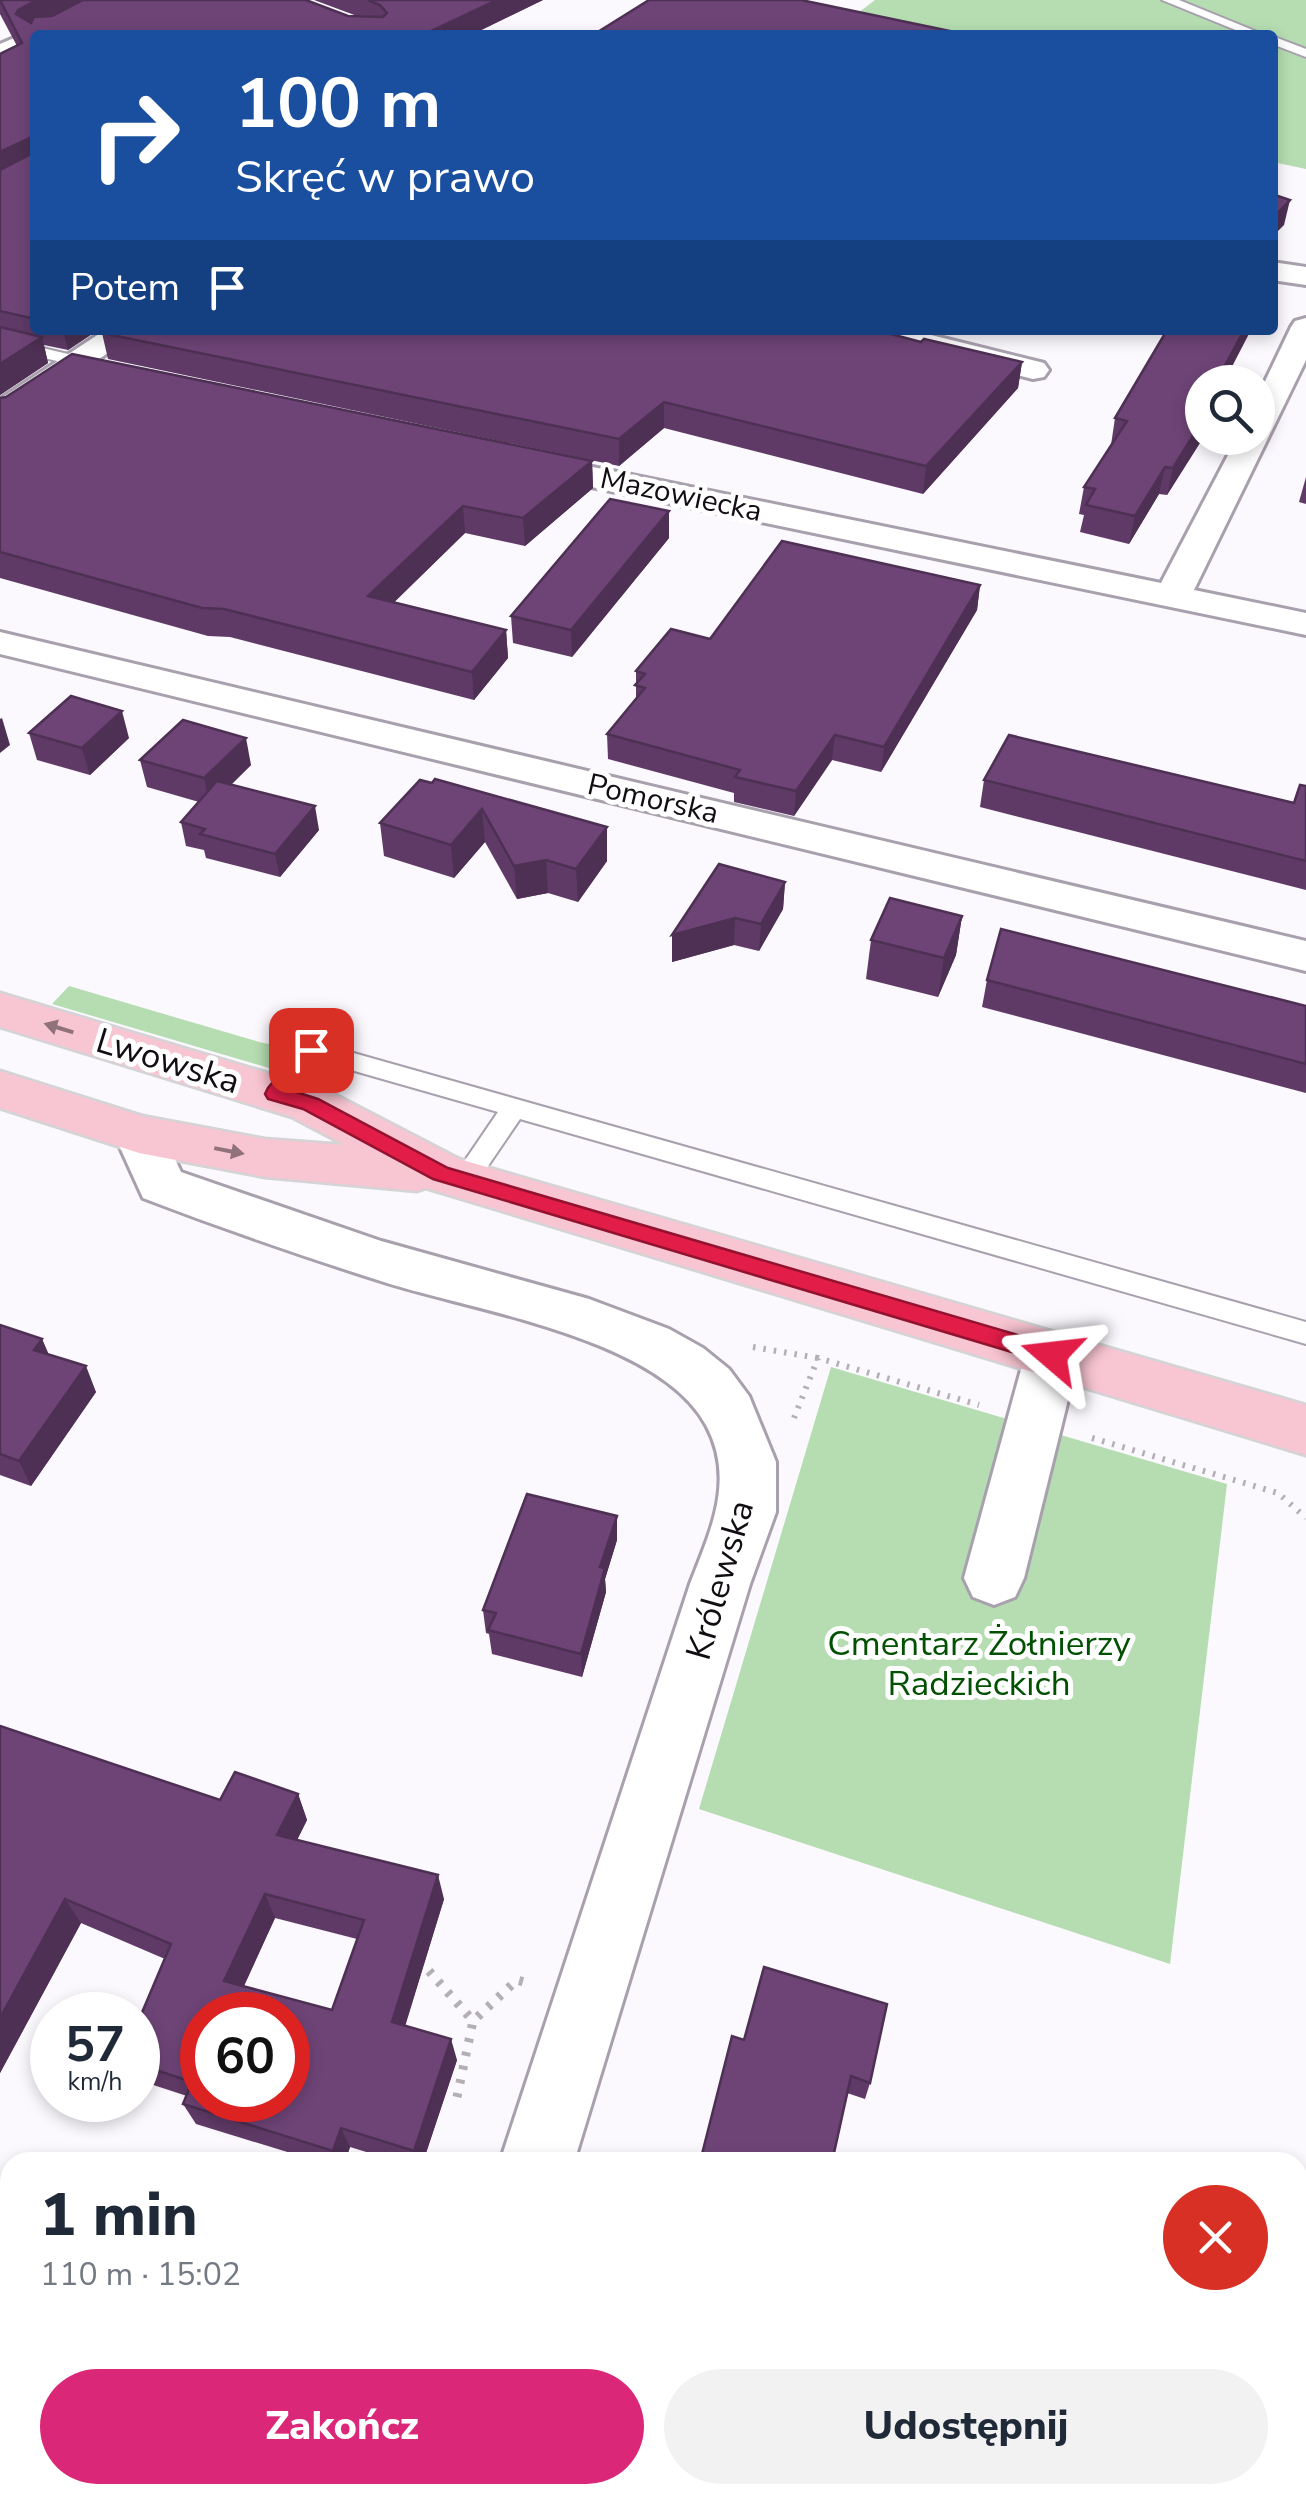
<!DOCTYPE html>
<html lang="pl">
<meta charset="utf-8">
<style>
:root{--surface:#fff;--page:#f2f2f3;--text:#1f2937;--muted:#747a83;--accent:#db2777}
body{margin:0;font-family:"Nunito Sans",sans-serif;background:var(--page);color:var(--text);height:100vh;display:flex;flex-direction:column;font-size:38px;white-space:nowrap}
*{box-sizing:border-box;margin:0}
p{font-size:32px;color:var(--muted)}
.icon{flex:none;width:55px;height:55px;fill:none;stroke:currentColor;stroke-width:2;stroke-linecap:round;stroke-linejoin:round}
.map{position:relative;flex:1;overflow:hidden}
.side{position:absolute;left:0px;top:2152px;width:1308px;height:352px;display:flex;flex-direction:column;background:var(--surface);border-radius:30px 30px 0 0;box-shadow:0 5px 15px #0003}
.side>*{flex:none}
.banner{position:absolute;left:30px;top:30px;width:1248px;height:305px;border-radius:10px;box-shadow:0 5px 15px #0003;background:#1a4fa0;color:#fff;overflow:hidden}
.controls{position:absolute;left:1185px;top:365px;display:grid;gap:20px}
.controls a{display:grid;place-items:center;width:90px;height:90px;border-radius:50%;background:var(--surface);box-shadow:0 5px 15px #0003;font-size:50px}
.speed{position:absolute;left:30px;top:1992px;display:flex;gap:20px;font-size:50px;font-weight:700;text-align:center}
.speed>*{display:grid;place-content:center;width:130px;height:130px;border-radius:50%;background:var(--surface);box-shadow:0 5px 15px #0003;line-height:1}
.speed small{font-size:25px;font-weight:400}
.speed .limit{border:15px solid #d22;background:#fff;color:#111}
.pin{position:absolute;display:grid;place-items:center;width:85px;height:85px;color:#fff;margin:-42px;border-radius:20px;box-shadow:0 5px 15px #0006}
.me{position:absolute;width:110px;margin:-55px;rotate:287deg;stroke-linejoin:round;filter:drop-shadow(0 0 8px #0008)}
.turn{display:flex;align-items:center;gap:35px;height:210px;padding:0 40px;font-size:45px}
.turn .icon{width:130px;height:130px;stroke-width:2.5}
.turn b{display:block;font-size:70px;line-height:85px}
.then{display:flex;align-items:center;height:95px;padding:0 40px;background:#0003;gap:20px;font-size:38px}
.round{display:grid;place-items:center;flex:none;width:105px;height:105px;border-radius:52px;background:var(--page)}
.overview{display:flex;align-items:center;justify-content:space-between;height:170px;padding:0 40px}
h1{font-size:60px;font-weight:800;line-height:75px}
.primary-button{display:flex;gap:20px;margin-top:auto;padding:20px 40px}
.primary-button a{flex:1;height:115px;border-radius:60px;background:var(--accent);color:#fff;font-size:40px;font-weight:800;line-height:115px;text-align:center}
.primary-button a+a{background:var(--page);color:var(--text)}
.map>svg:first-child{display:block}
</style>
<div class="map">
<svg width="1306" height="2503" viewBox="0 0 1306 2503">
<rect width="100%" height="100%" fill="#fbf8fe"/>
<g fill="#b5ddb1">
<polygon points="875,0 1306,0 1306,169 1273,162 1272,35 829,35"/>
<polygon points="69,986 259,1042 288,1048 269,1068 52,1004"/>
<polygon points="831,1367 1227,1484 1170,1964 699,1809"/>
</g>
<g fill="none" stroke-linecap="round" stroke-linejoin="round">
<g stroke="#a9a0ae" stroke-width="4">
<g id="lane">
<polygon points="1162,0 1179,0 1265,35 1248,35"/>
<polygon points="1272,36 1306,49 1306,57 1272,44"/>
<polygon points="0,338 85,358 87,361 79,366 0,348"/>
<polygon points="311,1041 1306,1322 1306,1344 520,1119 473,1188 455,1188 451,1181 498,1112 316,1060 284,1099 266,1099 262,1093 266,1087 302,1044"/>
</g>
</g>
<g stroke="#a9a0ae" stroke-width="6">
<g id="street">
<polygon points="35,29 46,35 35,35 35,45 0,60 0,44"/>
<polygon points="1272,262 1306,267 1306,285 1272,280"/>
<polygon points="1306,318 1306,360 1194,590 1306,613 1306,635 524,473 512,470 507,463 512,456 524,453 1161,583 1237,438 1258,438 1258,396 1291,327 1295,321"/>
<polygon points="105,330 141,330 11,420 0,423 0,399"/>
<polygon points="860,330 911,330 1044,363 1049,370 1044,377 1033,379 864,336"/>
<polygon points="0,632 1306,941 1306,971 0,654"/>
<path d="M139 1116 157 1121 181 1172 381 1241 589 1299 669 1329 703 1348 729 1369 749 1396 776 1462V1512L750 1584 574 2162H500L690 1584C710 1532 736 1480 706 1425 659 1338 476 1311 387 1283 305 1257 224 1229 143 1198L114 1134 121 1121Z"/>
<polygon points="1052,1333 1071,1339 1079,1355 1024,1578 1015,1597 994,1605 973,1597 964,1578 1025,1355 1033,1339"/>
<polygon points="0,2402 10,2406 10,2488 0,2484"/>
<polygon points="81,2495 179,2495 182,2503 84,2503"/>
<polygon points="395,2495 477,2495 475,2503 393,2503"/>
</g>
</g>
<g stroke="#d4d3d5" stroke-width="5">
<polygon id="primary" points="0,993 328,1091 459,1159 1306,1405 1306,1455 426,1188 417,1191 265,1177 139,1153 0,1108 0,1071 142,1116 265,1139 345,1145 292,1117 0,1027"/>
</g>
<g stroke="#b3afb5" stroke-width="6" stroke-dasharray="2.5 8" stroke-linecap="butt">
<polyline points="753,1347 818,1358"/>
<polyline points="794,1418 818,1358 979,1405"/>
<polyline points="1092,1438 1278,1493 1306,1518"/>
</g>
<g stroke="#b3afb5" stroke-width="9" stroke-dasharray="4 10" stroke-linecap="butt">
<polyline points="429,1971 473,2021"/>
<polyline points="457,2097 473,2021 517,1980 528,1983"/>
</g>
<use href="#lane" fill="#fff" fill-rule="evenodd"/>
<use href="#street" fill="#fff" fill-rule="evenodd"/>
<use href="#primary" fill="#f8c5d2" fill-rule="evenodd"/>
</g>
<g fill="#5f3a66" fill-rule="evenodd">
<polygon points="0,0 357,16 314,0 543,0 471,35 35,35 35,330 98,330 68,350 44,345 48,363 0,395 0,54 17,46 0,14"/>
<polygon points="102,333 921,342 1022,362 1018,388 923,494 664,428 619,466 108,359"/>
<polygon points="1202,382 1203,438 1167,495 1159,494 1129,544 1080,532 1084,515 1079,514 1084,487 1111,445 1115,418"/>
<polygon points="0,398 592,461 593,488 525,546 465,533 394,602 506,630 508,658 474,700 230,637 208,636 0,578"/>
<polygon points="1306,477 1306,504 1299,502"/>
<polygon points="669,538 572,657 513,643 511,616"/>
<polygon points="980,585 977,610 881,772 832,760 794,816 734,802 734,793 608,759 607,734 636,699 636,671 710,639"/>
<polygon points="29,733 129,738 90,775 37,760"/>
<polygon points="140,760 251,765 231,785 319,830 280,877 206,858 204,850 186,846 181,822 199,802 147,787"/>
<polygon points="420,780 607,861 578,902 548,893 517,899 485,842 454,878 384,856 380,823"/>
<polygon points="984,780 1294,803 1306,786 1306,890 980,807"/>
<polygon points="785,882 783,909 759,951 734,945 672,962 672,935"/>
<polygon points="962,916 956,955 938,997 866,979 871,940"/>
<polygon points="987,980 1306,1006 1306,1093 982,1007"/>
<polygon points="0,1325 42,1339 49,1355 96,1392 31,1486 0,1475"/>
<polygon points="617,1540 605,1579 606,1592 582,1677 492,1654 489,1634 486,1633 483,1610"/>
<path d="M0 1726 220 1800 298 1794 307 1820 297 1840 444 1899 405 2025 457 2060 423 2162H399L350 2147 345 2162H320L196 2124 183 2104 187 2096 138 2080V2022L165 1959 81 1923 0 2073ZM275 1918 357 1939 332 2010 244 1986Z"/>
<polygon points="732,2036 870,2083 865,2099 847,2093"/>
<polygon points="1157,2495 1298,2495 1306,2503 1183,2503"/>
</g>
<g fill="#4d3053">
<polygon points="37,0 83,0 23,32 16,14 18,10"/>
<polygon points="497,0 543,0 471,35 423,35"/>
<polygon points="30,138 35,158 0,179 0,152"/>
<polygon points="1290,200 1284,225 1272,237 1272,219"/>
<polygon points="63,330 98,330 68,350"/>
<polygon points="1244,330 1251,330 1224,382 1216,382"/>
<polygon points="42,337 48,363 0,395 0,364"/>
<polygon points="1022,362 1018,388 923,494 926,466"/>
<polygon points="664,402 664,428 619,466 619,439"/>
<polygon points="1202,408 1203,438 1167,495 1173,468"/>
<polygon points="592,461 593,488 525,546 523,518"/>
<polygon points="1165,467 1159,494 1129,544 1135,516"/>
<polygon points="463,506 465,533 372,624 368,596"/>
<polygon points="669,511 669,538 572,657 571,630"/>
<polygon points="980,585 977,610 881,772 884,747"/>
<polygon points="506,630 508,658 474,700 472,672"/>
<polygon points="122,711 129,738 90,775 82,748"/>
<polygon points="2,718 10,745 0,753 0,719"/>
<polygon points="835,735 832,760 794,816 796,791"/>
<polygon points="246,738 251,765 210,805 204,778"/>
<polygon points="315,806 319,830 280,877 275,854"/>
<polygon points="482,809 485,842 454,878 451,845"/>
<polygon points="607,827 607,861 578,902 576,869"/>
<polygon points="546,860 548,893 517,899 514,866"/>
<polygon points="785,882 783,909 759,951 761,924"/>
<polygon points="962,916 956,955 938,997 944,958"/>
<polygon points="735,918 734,945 672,962 672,935"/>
<polygon points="42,1339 53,1365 34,1350"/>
<polygon points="86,1366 96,1392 31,1486 19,1461"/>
<polygon points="617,1516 617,1540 605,1579 606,1592 582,1677 581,1654 600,1567"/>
<polygon points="298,1794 307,1820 287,1860 277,1835"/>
<polygon points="438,1875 444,1899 400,2043 392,2022"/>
<polygon points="265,1894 275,1918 236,2003 224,1981"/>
<polygon points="65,1899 81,1923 0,2073 0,2018"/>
<polygon points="451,2039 457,2060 423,2162 418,2162 414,2151"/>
<polygon points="341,2128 350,2147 345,2162 339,2162 333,2151"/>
</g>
<g fill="#6e4477" stroke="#4d3053" stroke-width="2.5" fill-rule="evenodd">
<polygon points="0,0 37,0 18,10 16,14 31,23 34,17 52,16 83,0 306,0 348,16 383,17 387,13 380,5 368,0 497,0 423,35 35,35 35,319 0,311 0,170 31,154 30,138 0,152 0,54 22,43"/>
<polygon points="649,0 801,0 969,35 593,35"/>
<polygon points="1272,194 1290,200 1272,219"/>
<polygon points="0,327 42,337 0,364"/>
<polygon points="106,330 876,330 921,342 924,339 1022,362 926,466 664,402 619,439 102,333"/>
<polygon points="1167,330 1244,330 1216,382 1202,382 1202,421 1173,468 1165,467 1135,516 1086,505 1095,489 1084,487 1127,421 1115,418"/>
<polygon points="72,354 592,461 523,518 463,506 368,596 506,630 472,672 224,609 202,608 0,552 0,398 6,397"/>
<polygon points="610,499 669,511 571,630 511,616"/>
<polygon points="782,541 980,585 884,747 835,735 796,791 735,777 740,770 607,734 645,688 635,685 645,674 636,671 671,629 710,639"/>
<polygon points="71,696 122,711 82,748 29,733"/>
<polygon points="183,720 246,738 204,778 140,760"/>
<polygon points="1009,735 1294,803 1300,785 1306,786 1306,861 984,780"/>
<polygon points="435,779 607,827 576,869 546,860 514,866 482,809 451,845 380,823 420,780 432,783"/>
<polygon points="217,781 315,806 275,854 200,834 205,829 181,822"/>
<polygon points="719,864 785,882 761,924 735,918 672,935"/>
<polygon points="890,898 962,916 944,958 871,940"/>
<polygon points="1001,929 1306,1006 1306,1064 987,980"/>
<polygon points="0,1325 42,1339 34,1350 86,1366 19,1461 0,1454"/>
<polygon points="527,1494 617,1516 600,1567 605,1568 581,1654 488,1630 496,1613 483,1610"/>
<path d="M0 1726 220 1800 235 1772 298 1794 277 1835 438 1875 392 2022 451 2039 414 2151 341 2128 333 2151 183 2104 192 2082 138 2064V2022L171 1944 65 1899 0 2018ZM265 1894 364 1920 332 2010 224 1981ZM202 2015H288V2100H202Z"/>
<polygon points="764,1967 887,2004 870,2083 851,2076 832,2162 700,2162 732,2036 744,2040"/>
<polygon points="1298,2330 1306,2332 1306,2503 1241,2503 1214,2495 1298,2495"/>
</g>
<defs><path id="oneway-solid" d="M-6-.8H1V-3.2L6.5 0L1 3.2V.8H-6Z" transform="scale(2.5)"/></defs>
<g fill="#90727c">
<use href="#oneway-solid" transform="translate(59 1028) rotate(-163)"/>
<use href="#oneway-solid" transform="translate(229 1151) rotate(11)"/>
</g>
<polygon fill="#e11d48" stroke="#92132f" stroke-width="2.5" points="311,1043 321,1050 290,1090 318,1099 448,1168 1052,1345 1060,1348 1064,1355 1060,1362 1052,1364 433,1179 303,1109 268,1099 265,1094 268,1088 303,1045"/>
<g text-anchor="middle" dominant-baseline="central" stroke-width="10" stroke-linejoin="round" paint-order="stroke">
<g font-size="30" fill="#110d13" stroke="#fff">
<text transform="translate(681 495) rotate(12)">Mazowiecka</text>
<text transform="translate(653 799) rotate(13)">Pomorska</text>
</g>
<g font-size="35" fill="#110d13" stroke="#fff">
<text transform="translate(168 1061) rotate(17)">Lwowska</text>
<text transform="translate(720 1580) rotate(-74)">Królewska</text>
</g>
<g font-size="35" fill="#025001" stroke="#fff">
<text x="979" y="1643">Cmentarz Żołnierzy<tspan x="979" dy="40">Radzieckich</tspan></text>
</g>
</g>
</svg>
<div class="controls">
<a><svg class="icon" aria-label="search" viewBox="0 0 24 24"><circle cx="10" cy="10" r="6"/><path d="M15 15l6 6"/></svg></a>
</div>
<div class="speed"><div>57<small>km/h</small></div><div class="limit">60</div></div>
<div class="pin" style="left:311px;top:1050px;background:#d93025"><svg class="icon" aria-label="arrive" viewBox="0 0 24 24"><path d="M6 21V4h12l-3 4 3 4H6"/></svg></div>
<svg class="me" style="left:1052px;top:1355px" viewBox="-20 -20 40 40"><path d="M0-17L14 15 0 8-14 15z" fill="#e11d48" stroke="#fff" stroke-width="4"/></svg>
<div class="banner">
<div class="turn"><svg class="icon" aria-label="right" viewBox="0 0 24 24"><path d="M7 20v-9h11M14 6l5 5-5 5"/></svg><div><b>100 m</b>Skręć w prawo</div></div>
<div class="then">Potem<svg class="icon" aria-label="arrive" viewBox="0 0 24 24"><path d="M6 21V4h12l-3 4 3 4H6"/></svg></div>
</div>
<section class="side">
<div class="overview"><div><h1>1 min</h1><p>110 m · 15:02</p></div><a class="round" style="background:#d93025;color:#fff"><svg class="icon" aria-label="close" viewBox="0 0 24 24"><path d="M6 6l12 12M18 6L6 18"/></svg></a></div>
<div class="primary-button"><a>Zakończ</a><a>Udostępnij</a></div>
</section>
</div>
